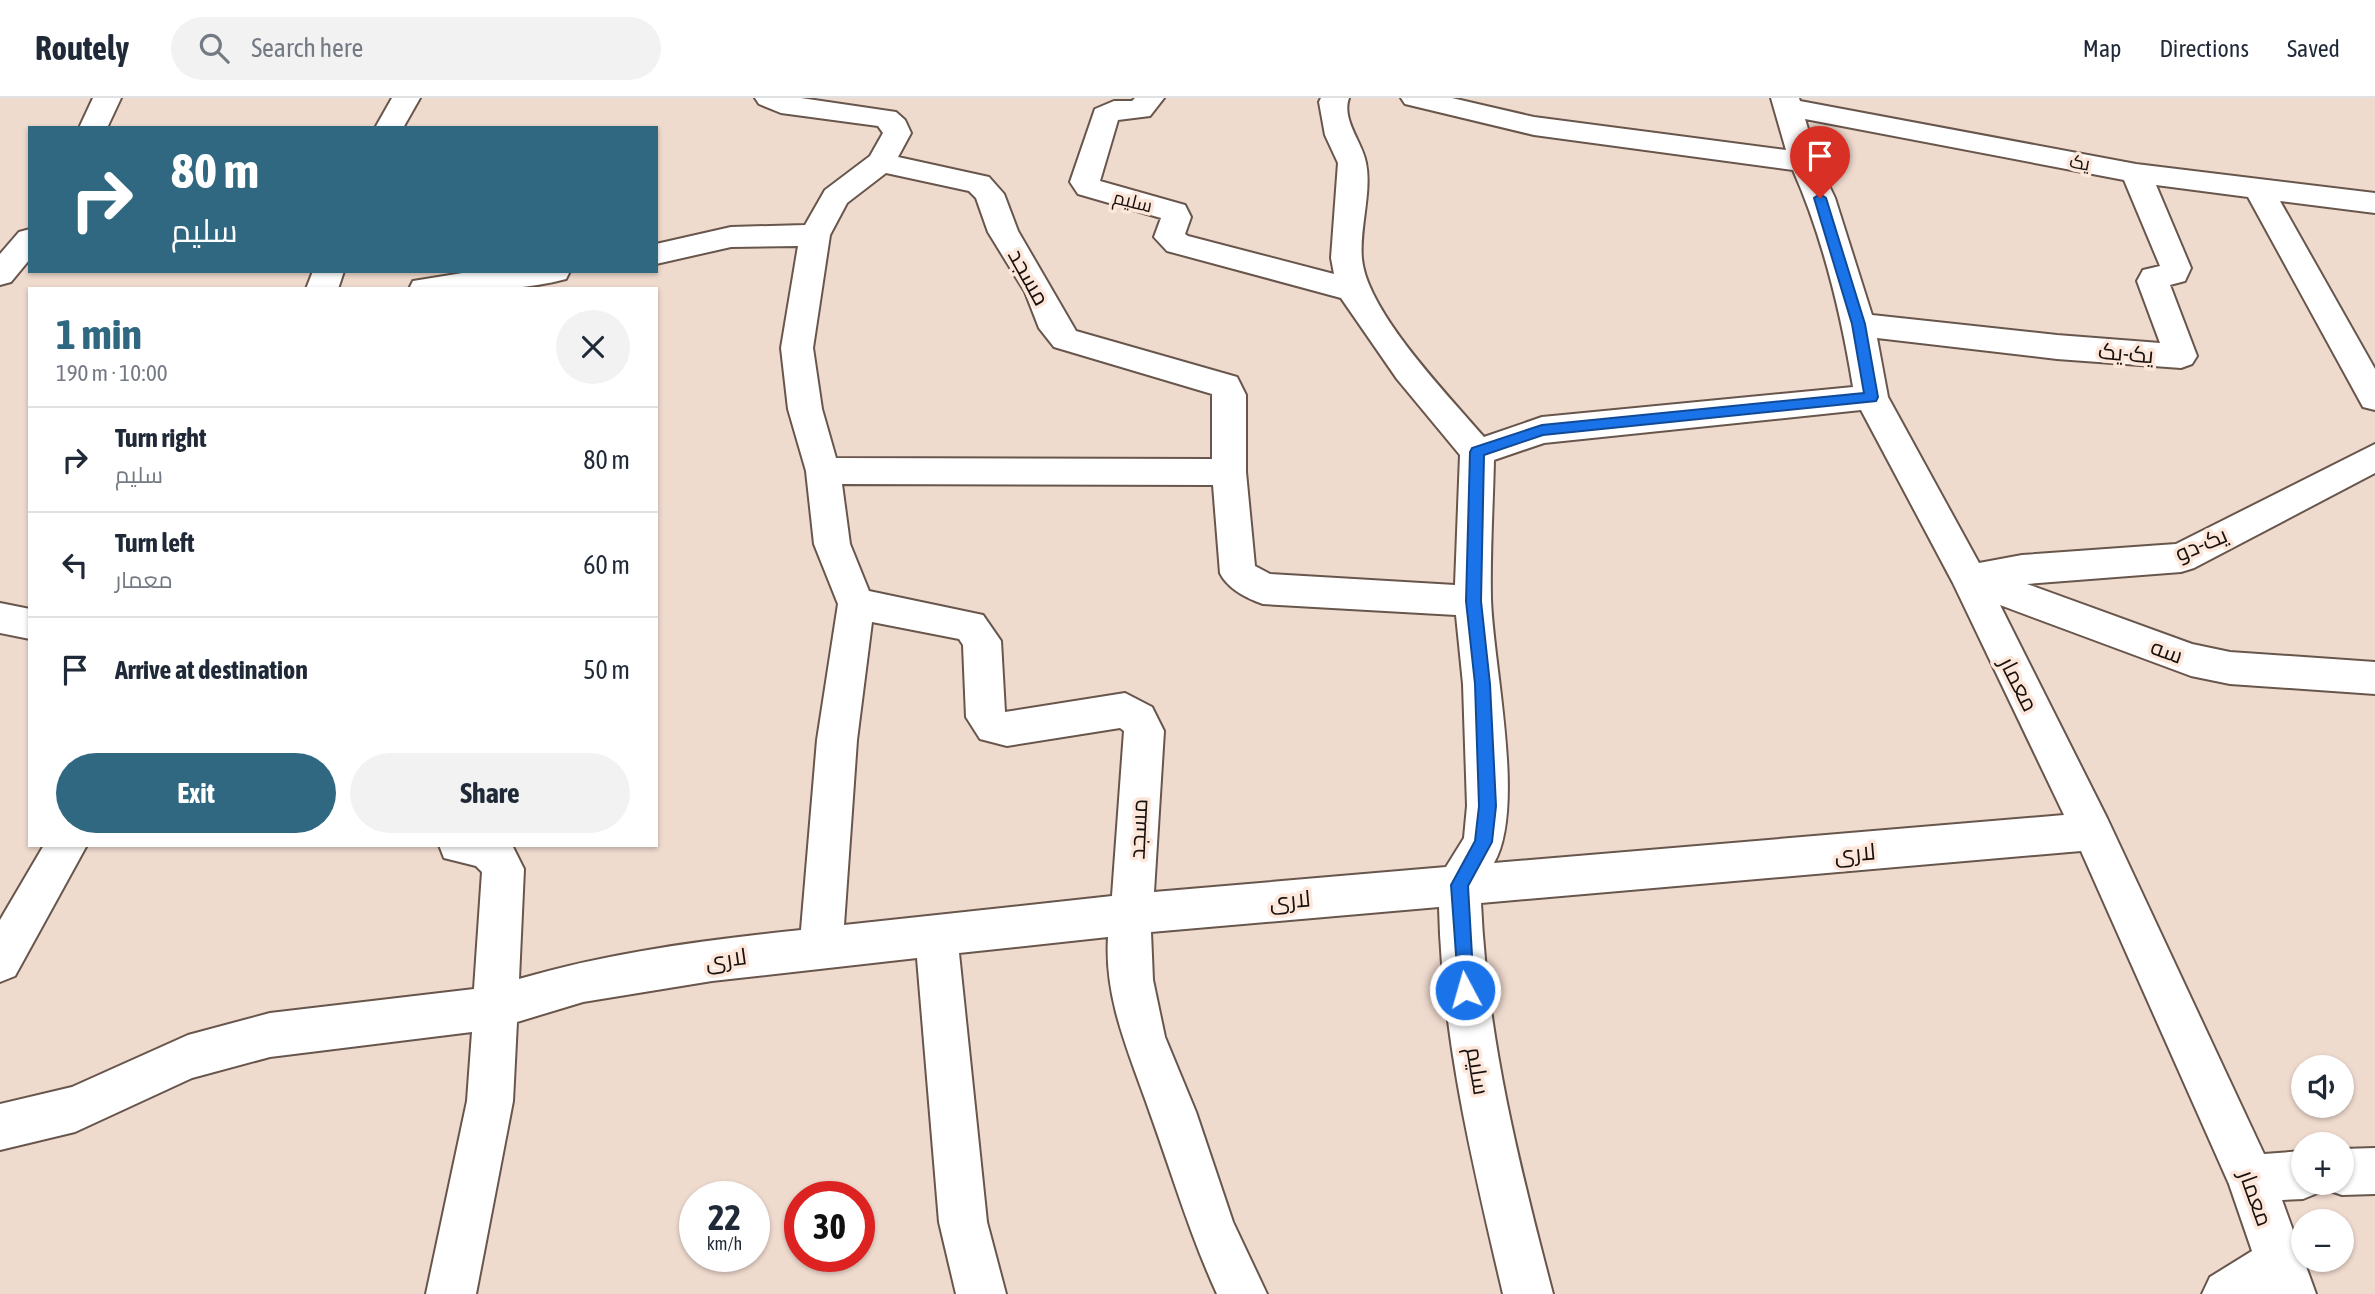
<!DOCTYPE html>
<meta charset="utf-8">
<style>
:root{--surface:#fff;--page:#f2f2f3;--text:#1f2937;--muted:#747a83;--line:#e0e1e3;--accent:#306882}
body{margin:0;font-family:"Asap Condensed",Cairo,sans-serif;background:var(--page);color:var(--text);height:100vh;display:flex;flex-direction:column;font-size:26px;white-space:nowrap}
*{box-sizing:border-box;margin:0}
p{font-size:23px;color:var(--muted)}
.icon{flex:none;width:38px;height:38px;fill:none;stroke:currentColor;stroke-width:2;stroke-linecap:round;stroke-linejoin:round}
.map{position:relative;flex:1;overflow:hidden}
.drawer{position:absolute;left:28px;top:189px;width:630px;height:560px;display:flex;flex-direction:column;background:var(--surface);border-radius:0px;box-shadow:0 2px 5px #0004}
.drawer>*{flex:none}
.banner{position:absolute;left:28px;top:28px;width:630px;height:147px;border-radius:0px;box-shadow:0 2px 5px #0004;background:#306882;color:#fff;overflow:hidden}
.buttons{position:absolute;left:2291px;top:957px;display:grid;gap:14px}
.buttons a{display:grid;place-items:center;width:63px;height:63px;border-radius:50%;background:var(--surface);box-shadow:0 2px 5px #0004;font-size:35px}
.speed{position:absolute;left:679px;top:1083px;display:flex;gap:14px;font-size:35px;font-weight:700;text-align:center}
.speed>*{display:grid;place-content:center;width:91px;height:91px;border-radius:50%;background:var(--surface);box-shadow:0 2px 5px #0004;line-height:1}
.speed small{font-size:18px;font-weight:400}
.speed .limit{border:10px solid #d22;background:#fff;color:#111}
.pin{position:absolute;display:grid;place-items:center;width:60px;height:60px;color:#fff;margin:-72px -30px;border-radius:50% 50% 50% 0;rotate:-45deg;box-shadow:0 0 7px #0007}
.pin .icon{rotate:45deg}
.me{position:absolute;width:77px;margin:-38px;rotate:354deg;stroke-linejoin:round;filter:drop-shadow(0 0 5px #0008)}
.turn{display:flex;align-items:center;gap:24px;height:147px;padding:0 28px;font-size:32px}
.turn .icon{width:91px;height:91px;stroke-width:2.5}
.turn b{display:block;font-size:49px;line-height:60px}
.round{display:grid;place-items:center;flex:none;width:74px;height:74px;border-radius:37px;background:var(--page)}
.overview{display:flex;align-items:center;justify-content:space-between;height:119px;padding:0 28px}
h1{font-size:42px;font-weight:700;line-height:52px;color:var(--accent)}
.cta{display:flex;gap:14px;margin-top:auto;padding:14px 28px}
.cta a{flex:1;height:80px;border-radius:42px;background:var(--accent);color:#fff;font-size:28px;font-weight:700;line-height:80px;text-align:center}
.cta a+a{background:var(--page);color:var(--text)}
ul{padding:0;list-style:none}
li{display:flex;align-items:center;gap:21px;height:105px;padding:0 28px;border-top:2px solid var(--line)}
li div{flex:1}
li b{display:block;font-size:26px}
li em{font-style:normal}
header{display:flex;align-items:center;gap:42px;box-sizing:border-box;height:98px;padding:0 35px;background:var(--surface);border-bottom:2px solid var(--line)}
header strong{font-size:33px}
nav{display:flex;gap:38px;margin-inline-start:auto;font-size:24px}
.search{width:490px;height:63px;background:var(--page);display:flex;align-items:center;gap:18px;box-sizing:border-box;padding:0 24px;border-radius:38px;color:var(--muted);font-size:26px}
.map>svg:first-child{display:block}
</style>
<header>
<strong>Routely</strong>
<div class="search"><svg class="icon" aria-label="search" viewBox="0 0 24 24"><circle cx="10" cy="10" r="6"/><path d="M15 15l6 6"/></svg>Search here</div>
<nav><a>Map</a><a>Directions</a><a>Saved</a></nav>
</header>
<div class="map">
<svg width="2375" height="1196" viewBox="0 0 2375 1196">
<rect width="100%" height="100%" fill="#efdace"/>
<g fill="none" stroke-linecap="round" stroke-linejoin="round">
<g stroke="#68564c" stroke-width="4">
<g id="minor">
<polygon points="93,0 121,0 107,30 79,30"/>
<polygon points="392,0 420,0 403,30 375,30"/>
<path d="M755 0H801L896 14 905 22 911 35 898 59 989 79 1004 96 1018 133 1076 233 1237 279 1246 297V374L1255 468 1270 476 1455 487 1460 357 1397 281 1341 200 1167 153 1154 139 1161 120 1078 96 1070 84 1095 11 1114 3H1132L1135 0H1164L1150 18 1118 22 1100 83 1185 107 1191 119 1185 136 1188 138 1334 176 1331 160 1338 65 1325 37 1319 4 1321 0H1349C1341 22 1363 45 1366 65 1372 94 1359 131 1362 161 1367 214 1448 297 1484 339L1542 319 1853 289C1841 215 1823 140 1793 72L1534 37 1405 6 1401 0H1452L1534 19 1786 52 1771 0H1799L1800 3 2136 66 2375 95V115L2280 103 2375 271V312L2363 309 2248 99 2156 87 2191 170 2185 183 2170 187 2197 258 2192 266 2181 270 2057 261 1877 240 1888 299 1979 465 2022 457 2176 446 2375 346V375L2194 470 2181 474 2027 486 2192 546 2230 554 2375 564V596L2230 586 2191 578 2000 507 2107 720 2264 1056 2303 1053V1085H2342V1051L2375 1050V1096L2342 1097 2325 1091 2323 1085 2320 1094 2303 1101 2282 1102 2316 1196H2202L2210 1179 2252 1153 2229 1086 2081 753 1481 805C1487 939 1519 1067 1553 1196H1503C1473 1068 1442 941 1439 809L1151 834 1153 882 1165 939 1196 1014 1233 1124 1267 1196H1217C1190 1137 1172 1076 1150 1015 1130 957 1104 902 1108 839L959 855 987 1124 1006 1196H956L939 1124 917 860 712 883 583 904 517 924 513 1003 476 1196H426L467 1003 472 934 270 959 192 980 75 1034 0 1052V1006L72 989 188 937 270 915 474 891 482 774 476 768 444 760 439 747H512L524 771 519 881C611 854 705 842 801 832L817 642 838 506 814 446 806 373 788 311 781 250 798 148 731 149 656 166V146L731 129 805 127 825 92 870 58 883 35 878 28 781 15 759 6ZM1805 21 2124 82 2160 168 2143 172 2137 183 2160 245 2057 237 1872 217 1835 100 1818 64ZM886 75 969 93 976 100 988 134 1025 194 1039 230 1054 249 1212 296V361L836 360 822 311 813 250 830 137 847 105ZM1861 312 1953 485 2064 717 1494 765C1526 709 1493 568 1491 501 1490 455 1493 408 1494 362L1544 345ZM842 386 1213 387 1220 475C1228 491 1246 500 1263 506L1456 517 1463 586 1467 708 1464 740 1446 769 1154 794 1164 633 1152 609 1125 595 1005 614 1001 543 983 517 869 493 850 446ZM872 524 959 541 963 547 966 619 980 641 1007 648 1120 630 1124 633 1112 798 844 827 857 642Z"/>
<polygon points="30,131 30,161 11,184 0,187 0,156 19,134"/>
<polygon points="313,173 344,173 338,191 306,191"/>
<path d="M475 173H570L566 181C515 195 461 191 409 191L413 183Z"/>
<polygon points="0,505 30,511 30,541 0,535"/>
<polygon points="44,747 87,747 15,878 0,884 0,822"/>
</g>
</g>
<use href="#minor" fill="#fff" fill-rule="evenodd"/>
</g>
<polygon fill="#1a73e8" stroke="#114b97" stroke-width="2" points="1820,96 1826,100 1865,226 1878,299 1876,303 1543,337 1484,357 1481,503 1490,586 1496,708 1492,744 1468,788 1474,892 1472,898 1465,901 1459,898 1451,787 1475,743 1479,708 1475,586 1466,503 1470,354 1472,350 1542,327 1864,295 1852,226 1814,100"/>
<g text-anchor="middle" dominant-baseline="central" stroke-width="7" stroke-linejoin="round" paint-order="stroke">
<g font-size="19" fill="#18110d" stroke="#fde7db">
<text transform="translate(2080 64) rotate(11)">یک</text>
<text transform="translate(1133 103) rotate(14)">سلیم</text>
</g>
<g font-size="23" fill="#18110d" stroke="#fde7db">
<text transform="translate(1029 179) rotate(61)">مسجد</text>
<text transform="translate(2126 255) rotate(5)">یک-یک</text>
<text transform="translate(2201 446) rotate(-23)">یک-دو</text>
<text transform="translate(2167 553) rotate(20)">سه</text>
<text transform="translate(2019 586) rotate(63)">معمار</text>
<text transform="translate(1138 731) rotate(-87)">مسجد</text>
<text transform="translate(1855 755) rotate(-5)">لاری</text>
<text transform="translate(1290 802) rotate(-5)">لاری</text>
<text transform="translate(726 861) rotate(-8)">لاری</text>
<text transform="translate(1478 973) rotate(81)">سلیم</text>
<text transform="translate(2256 1100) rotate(70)">معمار</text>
</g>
</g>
</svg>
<div class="buttons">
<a><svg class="icon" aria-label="sound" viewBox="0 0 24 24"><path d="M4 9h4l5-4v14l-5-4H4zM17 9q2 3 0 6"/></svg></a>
<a>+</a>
<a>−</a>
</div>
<div class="speed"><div>22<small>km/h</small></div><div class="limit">30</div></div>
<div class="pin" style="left:1820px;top:100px;background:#d93025"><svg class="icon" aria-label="arrive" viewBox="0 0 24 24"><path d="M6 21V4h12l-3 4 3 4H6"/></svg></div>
<svg class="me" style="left:1465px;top:892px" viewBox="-20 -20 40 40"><circle r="17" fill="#1a73e8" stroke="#fff" stroke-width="3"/><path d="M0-11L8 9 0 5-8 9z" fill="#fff"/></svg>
<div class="banner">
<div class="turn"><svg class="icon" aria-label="right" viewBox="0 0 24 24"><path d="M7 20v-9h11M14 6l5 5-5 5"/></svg><div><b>80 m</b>سلیم</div></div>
</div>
<section class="drawer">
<div class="overview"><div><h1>1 min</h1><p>190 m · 10:00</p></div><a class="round"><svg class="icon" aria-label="close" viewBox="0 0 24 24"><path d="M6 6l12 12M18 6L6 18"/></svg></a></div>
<ul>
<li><svg class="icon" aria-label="right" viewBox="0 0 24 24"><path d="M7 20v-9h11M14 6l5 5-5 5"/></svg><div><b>Turn right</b><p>سلیم</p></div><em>80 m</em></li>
<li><svg class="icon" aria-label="left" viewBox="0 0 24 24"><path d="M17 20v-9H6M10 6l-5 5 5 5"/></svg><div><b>Turn left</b><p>معمار</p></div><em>60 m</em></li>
<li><svg class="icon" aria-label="arrive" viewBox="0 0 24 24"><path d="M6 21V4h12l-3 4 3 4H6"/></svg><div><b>Arrive at destination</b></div><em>50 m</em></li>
</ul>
<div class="cta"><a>Exit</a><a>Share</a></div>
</section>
</div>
